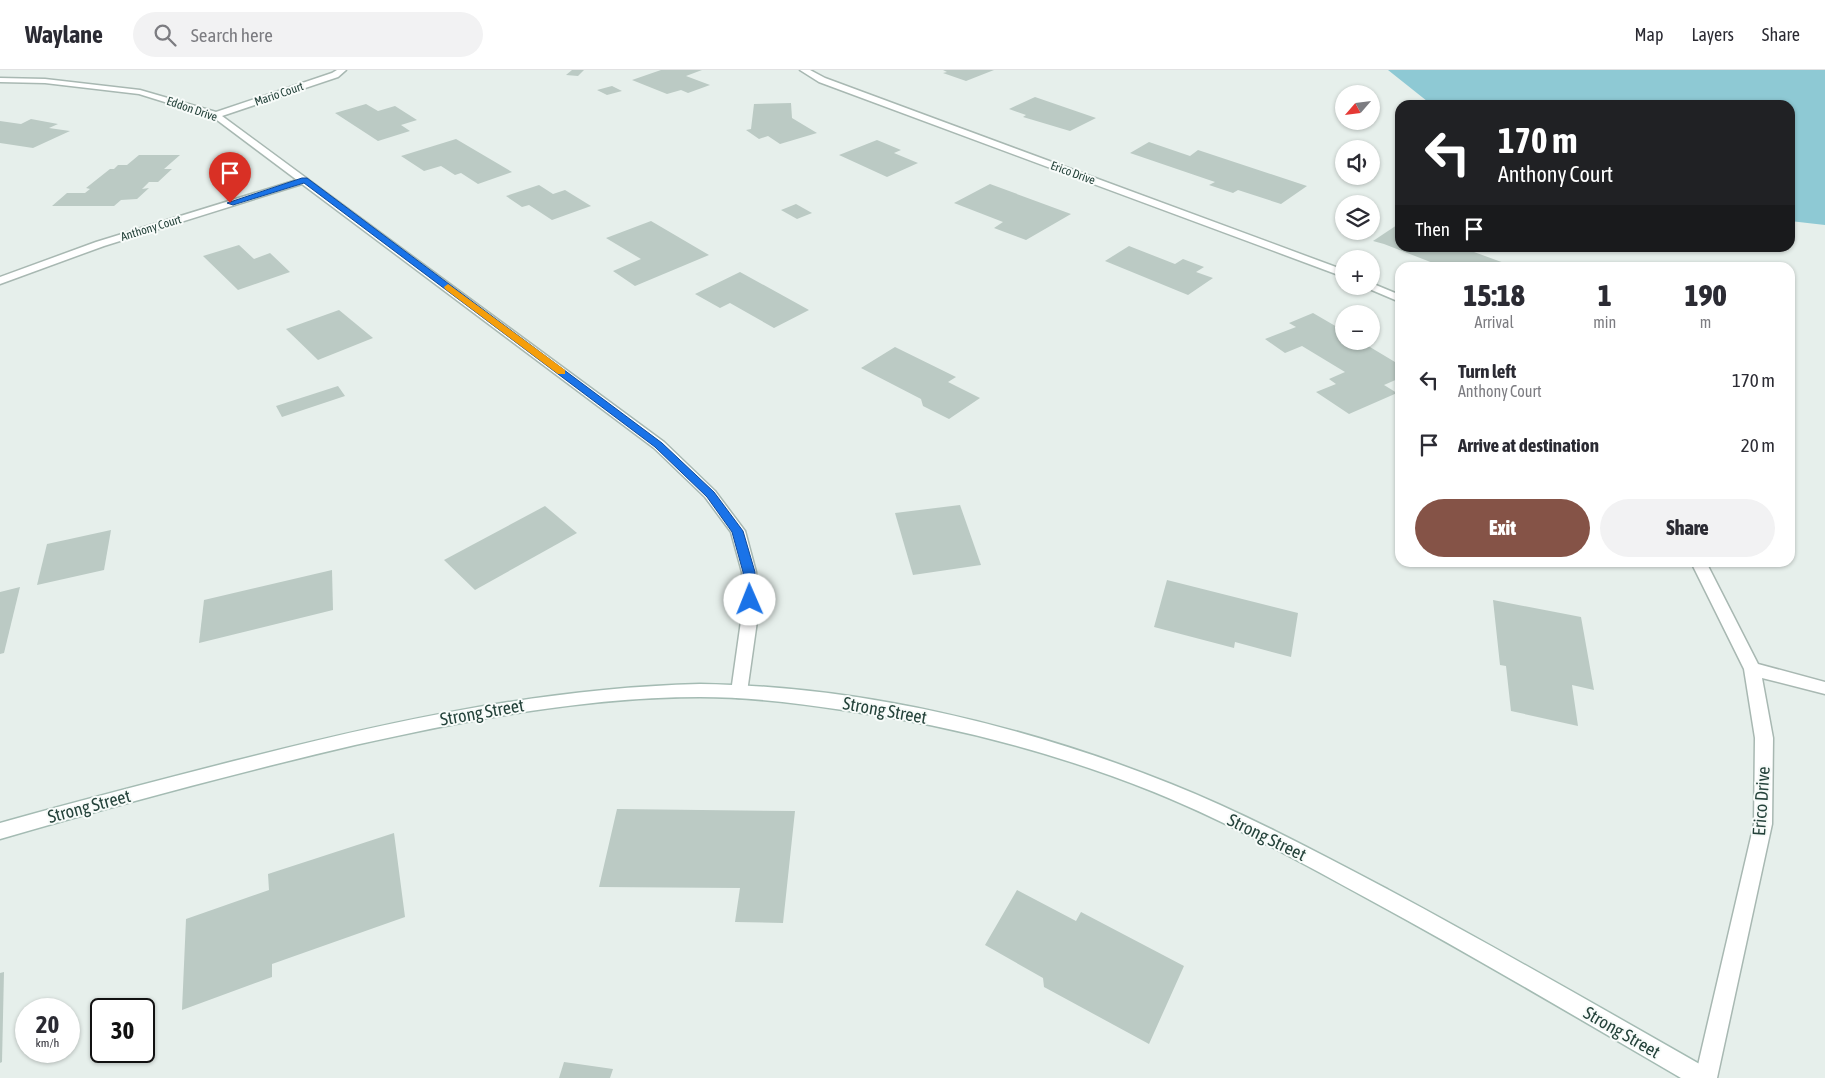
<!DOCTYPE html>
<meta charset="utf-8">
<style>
:root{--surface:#fff;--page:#f2f2f3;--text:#2b2b33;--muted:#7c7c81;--line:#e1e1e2;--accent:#855347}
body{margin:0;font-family:"Asap Condensed",sans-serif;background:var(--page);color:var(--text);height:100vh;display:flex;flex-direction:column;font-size:19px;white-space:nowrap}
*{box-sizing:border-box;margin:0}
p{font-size:16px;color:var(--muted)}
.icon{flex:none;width:28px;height:28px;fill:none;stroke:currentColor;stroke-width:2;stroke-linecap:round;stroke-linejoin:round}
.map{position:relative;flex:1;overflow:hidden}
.details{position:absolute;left:1395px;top:192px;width:400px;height:305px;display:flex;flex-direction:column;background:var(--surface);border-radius:15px;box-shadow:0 1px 4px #0004}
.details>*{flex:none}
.banner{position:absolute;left:1395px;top:30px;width:400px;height:152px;border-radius:15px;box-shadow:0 1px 4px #0004;background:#202124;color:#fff;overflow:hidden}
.needle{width:32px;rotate:242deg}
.buttons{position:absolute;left:1335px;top:15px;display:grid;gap:10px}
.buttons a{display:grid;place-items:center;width:45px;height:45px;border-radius:50%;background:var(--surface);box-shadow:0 1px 4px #0004;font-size:25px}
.speed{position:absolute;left:15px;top:928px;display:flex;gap:10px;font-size:25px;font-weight:700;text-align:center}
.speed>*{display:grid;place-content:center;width:65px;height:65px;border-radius:50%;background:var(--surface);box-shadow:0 1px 4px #0004;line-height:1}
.speed small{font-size:12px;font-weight:400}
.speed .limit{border:2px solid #111;border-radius:8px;background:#fff;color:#111}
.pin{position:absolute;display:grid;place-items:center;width:42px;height:42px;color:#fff;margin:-51px -21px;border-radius:50% 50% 50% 0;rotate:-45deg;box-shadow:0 0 5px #0007}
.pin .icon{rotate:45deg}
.me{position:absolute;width:55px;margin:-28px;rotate:359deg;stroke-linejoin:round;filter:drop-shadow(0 0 4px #0008)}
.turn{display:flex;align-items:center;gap:18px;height:105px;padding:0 20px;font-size:22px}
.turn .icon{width:65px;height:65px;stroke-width:2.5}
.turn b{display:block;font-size:35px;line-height:42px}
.then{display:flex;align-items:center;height:48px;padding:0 20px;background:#0003;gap:10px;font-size:19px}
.eta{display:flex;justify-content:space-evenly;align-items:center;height:85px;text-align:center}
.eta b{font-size:30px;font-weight:800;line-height:35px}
.cta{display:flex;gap:10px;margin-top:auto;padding:10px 20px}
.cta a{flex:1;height:58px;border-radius:30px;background:var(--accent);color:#fff;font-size:20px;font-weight:800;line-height:58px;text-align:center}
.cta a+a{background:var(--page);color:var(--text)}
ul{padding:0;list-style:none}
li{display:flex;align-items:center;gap:15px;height:65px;padding:0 20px}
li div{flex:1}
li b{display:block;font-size:19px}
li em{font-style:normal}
header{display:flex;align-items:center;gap:30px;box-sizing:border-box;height:70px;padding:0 25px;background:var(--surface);border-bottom:1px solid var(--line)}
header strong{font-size:24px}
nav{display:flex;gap:28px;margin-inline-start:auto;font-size:18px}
.search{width:350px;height:45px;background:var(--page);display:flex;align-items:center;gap:12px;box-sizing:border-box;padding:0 18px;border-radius:28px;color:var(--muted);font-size:19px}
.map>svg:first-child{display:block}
</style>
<header>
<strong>Waylane</strong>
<div class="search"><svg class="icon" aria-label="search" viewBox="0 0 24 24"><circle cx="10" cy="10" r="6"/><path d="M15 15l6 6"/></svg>Search here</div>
<nav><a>Map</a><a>Layers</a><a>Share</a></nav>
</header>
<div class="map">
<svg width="1825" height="1008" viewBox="0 0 1825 1008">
<rect width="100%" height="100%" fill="#e6efeb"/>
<polygon fill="#8ec9d4" points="1388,0 1825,0 1825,155 1790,151 1790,35 1432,35"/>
<g fill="#bbcac4">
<polygon points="572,0 584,0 578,6 566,5"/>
<polygon points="661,0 702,0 686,6 710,15 688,23 681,20 667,24 632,10"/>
<polygon points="943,0 994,0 966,11 943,3 947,2"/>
<polygon points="612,16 622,21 607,25 597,20"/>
<polygon points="1035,27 1096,48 1070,61 1023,47 1026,45 1009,39"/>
<polygon points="791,33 792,48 817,63 780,74 768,66 759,69 746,60 751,59 754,34"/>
<polygon points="366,34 378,41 395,36 417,50 401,55 410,61 378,71 335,43"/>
<polygon points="31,49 58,54 49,58 70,61 33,78 0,73 0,51 21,54"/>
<polygon points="456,69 512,102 478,114 461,103 455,105 441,96 424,101 401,86"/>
<polygon points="877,70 901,80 894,83 918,93 887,107 839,85"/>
<polygon points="1149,72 1190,86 1198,80 1307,116 1281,134 1238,120 1233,123 1209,115 1215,112 1130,83"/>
<polygon points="139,85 180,85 164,99 172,99 158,112 149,112 142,119 149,118 137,129 121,130 114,136 52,136 67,123 85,123 90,119 86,118 110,99 114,99 118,95 127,95"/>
<polygon points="990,114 1071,144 1026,170 994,158 1003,152 954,133"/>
<polygon points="539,115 553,124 565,120 591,136 552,150 529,135 522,137 506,126"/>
<polygon points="796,134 812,143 797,149 781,140"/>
<polygon points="651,151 709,185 635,216 613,201 641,189 606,168"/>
<polygon points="1400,153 1400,178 1463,178 1518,198 1446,198 1384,174 1373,171"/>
<polygon points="239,175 254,189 270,183 290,202 238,220 203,186"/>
<polygon points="1129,176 1175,194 1183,189 1204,197 1196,202 1213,208 1188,225 1105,191"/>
<polygon points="740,202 809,240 774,258 730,233 720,238 695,224"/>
<polygon points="339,240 373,268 318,290 286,259"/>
<polygon points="1313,243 1344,261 1344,271 1360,271 1400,295 1400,308 1384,315 1397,323 1349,344 1316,322 1336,314 1329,309 1345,302 1302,276 1285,283 1265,269 1296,257 1289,253"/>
<polygon points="895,277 956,307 948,312 980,328 949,349 923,336 921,329 861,298"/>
<polygon points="338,316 345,326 282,347 276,336"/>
<polygon points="960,435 981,495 913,505 895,443"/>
<polygon points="545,436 577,463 475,520 444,490"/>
<polygon points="111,460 104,500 37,515 47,474"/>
<polygon points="332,500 333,540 199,573 204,530"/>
<polygon points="1167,510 1298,543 1291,587 1235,572 1234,578 1154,557"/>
<polygon points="20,517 4,583 0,584 0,522"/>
<polygon points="1493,530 1581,547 1594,620 1572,615 1578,656 1511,641 1506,596 1500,595"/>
<polygon points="617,739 795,741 783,853 735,852 740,818 599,817"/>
<polygon points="394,763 405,847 272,894 272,907 182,940 186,849 269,820 268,804"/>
<polygon points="1017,820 1076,851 1081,842 1184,896 1149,974 1044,917 1043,908 985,875"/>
<polygon points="4,902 2,992 0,993 0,903"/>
<polygon points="564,992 613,999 610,1008 559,1008"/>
</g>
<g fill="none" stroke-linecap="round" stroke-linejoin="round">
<g stroke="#a8b8b2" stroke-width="3">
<g id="street">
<polygon points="337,0 346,0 338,7 222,46 664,372 715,421 745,461 756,502 758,544 747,622 745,627 739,628 733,627 731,622 742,544 742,502 731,462 705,427 654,378 302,114 104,176 0,214 0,207 96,172 297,110 213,47 139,24 45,13 0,12 0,8 45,9 140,20 216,42 332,3"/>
<polygon points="800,0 810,0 825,8 1344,200 1344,207 819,12"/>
<polygon points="1371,213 1400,225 1400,232 1367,218 1366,216 1371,216"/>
<polygon points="1691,492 1706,492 1758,594 1825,612 1825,624 1762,608 1773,668 1772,754 1717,1008 1695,1008 1754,754 1755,668 1744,599"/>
</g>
</g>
<g stroke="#a4bbb3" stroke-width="3">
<path id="secondary" d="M700 614C858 616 1025 655 1171 714 1246 744 1317 782 1389 820 1497 878 1603 939 1710 1000L1713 1008H1681C1578 948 1475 887 1370 830 1299 791 1228 752 1154 722 1054 682 949 655 843 640 796 633 748 627 700 627 584 627 468 650 355 675 236 703 117 735 0 769V753C78 731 156 711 234 691 387 652 542 618 700 614Z"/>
</g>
<use href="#street" fill="#fff" fill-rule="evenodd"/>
<use href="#secondary" fill="#fff" fill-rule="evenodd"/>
</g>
<polygon fill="#1a73e8" stroke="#114b97" points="302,108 307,108 662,373 714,422 743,461 755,502 755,530 754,533 745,533 744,530 743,502 732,462 707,427 655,377 304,113 233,135 227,133"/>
<polygon fill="#f59e0b" points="448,214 565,300 565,304 558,304 445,219 444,217"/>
<g text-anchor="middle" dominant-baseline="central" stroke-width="4" stroke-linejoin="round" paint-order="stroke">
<g font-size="12" fill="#24423a" stroke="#f7fbf9">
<text transform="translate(279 24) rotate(-19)">Mario Court</text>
<text transform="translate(192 39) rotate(19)">Eddon Drive</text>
<text transform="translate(1073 103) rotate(20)">Erico Drive</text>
<text transform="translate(151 158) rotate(-17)">Anthony Court</text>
</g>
<g font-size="18" fill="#24423a" stroke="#f7fbf9">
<text transform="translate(885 640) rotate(10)">Strong Street</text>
<text transform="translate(482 642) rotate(-10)">Strong Street</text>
<text transform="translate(1761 731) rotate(-86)">Erico Drive</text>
<text transform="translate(89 736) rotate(-15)">Strong Street</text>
<text transform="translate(1267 767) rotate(26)">Strong Street</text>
<text transform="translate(1622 962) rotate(30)">Strong Street</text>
</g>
</g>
</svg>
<div class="buttons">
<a><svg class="needle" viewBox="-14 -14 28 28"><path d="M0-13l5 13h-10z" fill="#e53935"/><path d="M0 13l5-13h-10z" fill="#7c7c81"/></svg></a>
<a><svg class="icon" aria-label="sound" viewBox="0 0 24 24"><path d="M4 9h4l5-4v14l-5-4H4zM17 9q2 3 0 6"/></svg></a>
<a><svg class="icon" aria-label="layers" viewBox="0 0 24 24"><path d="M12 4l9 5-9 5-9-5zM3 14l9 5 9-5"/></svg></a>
<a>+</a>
<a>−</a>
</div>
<div class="speed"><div>20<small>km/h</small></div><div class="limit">30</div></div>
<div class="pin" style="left:230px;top:133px;background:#d93025"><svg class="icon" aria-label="arrive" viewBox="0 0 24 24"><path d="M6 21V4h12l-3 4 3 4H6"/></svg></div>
<svg class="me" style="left:750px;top:530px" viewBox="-20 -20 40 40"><circle r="19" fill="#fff"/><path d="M0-13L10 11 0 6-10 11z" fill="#1a73e8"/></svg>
<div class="banner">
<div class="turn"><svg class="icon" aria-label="left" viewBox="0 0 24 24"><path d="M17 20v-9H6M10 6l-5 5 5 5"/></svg><div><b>170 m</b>Anthony Court</div></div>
<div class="then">Then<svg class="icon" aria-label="arrive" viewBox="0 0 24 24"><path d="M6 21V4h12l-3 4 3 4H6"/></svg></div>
</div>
<section class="details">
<div class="eta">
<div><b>15:18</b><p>Arrival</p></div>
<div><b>1</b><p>min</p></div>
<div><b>190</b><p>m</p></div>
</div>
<ul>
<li><svg class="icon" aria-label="left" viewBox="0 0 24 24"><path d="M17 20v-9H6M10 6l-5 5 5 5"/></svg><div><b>Turn left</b><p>Anthony Court</p></div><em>170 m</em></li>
<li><svg class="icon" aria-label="arrive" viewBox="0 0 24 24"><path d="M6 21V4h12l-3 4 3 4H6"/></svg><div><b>Arrive at destination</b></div><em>20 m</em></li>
</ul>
<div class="cta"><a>Exit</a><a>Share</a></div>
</section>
</div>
